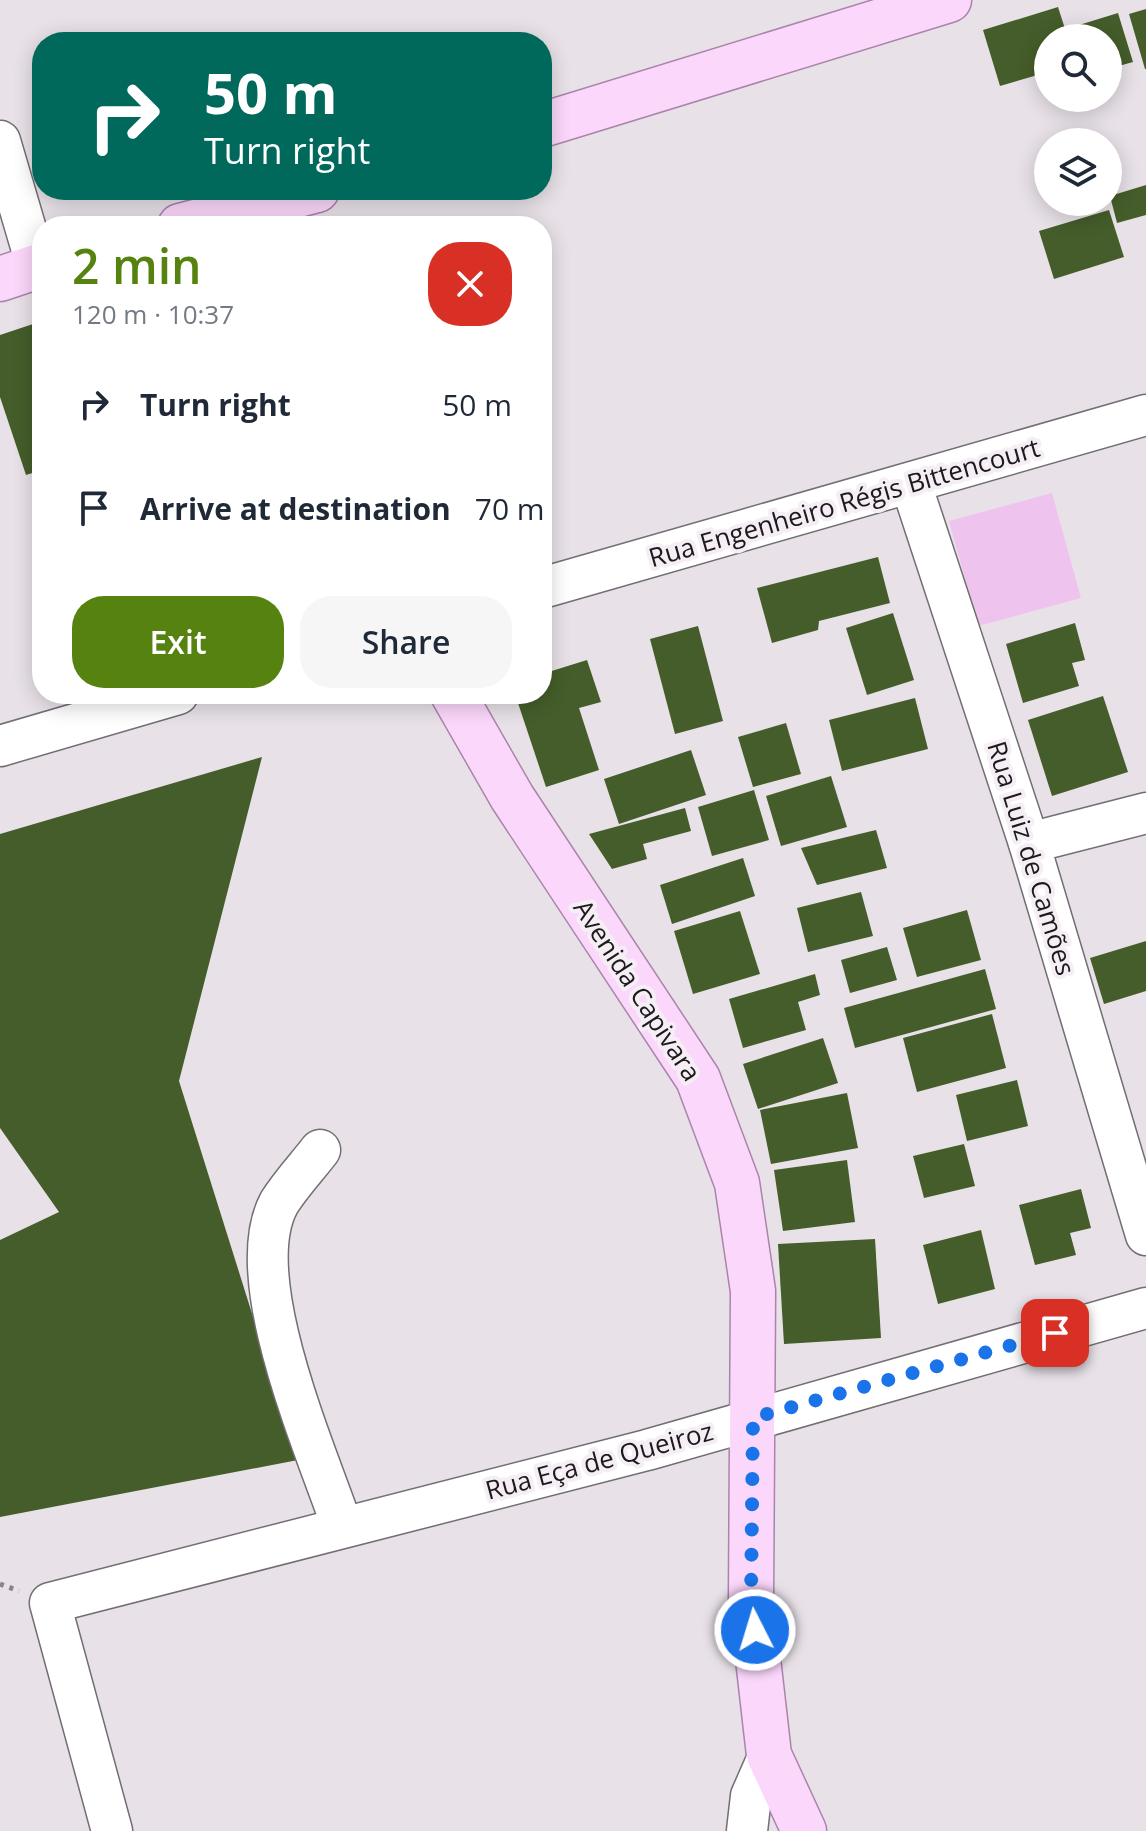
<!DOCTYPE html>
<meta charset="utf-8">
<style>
:root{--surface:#fff;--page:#f6f6f7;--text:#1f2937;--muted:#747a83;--accent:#568310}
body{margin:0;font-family:"Open Sans",sans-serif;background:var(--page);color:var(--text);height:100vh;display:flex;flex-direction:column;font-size:30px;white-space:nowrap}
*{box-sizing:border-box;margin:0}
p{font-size:26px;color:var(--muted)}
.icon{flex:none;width:44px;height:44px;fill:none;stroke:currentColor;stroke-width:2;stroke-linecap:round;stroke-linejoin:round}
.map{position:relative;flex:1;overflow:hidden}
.sheet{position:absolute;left:32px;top:216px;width:520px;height:488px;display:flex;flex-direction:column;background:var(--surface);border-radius:32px;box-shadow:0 4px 20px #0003}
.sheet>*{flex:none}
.guide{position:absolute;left:32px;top:32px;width:520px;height:168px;border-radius:32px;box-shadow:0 4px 20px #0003;background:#00695c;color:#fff;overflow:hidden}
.buttons{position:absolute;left:1034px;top:24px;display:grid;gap:16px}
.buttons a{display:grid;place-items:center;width:88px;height:88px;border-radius:50%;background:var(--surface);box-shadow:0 4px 20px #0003;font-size:40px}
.pin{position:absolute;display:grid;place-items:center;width:68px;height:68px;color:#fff;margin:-34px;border-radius:16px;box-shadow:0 4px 12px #0006}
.me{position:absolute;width:88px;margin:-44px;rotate:355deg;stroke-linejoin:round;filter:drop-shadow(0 0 6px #0008)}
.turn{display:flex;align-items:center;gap:28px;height:168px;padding:0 40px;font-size:36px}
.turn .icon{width:104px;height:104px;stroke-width:2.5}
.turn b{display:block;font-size:56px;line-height:68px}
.round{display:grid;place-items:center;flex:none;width:84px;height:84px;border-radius:32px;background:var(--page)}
.head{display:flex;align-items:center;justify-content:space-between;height:136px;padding:0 40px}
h1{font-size:48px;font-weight:600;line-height:60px;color:var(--accent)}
.button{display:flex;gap:16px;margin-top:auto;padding:16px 40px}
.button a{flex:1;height:92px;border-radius:32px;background:var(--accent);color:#fff;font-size:32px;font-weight:600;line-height:92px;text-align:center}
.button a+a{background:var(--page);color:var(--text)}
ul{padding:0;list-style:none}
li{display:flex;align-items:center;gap:24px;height:104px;padding:0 40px}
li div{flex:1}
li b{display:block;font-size:30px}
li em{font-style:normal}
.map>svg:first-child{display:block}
</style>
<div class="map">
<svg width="1146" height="1831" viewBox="0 0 1146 1831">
<rect width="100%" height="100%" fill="#e8e2e8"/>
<polygon fill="#eec4ef" points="1052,493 1081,598 978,626 949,521"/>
<g fill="#455d2a">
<polygon points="1058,7 1068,38 1048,38 1048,72 1000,86 983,30"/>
<polygon points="1146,9 1146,69 1145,69 1129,14"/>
<polygon points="1118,13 1133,62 1108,69 1108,38 1084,38 1079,25"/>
<polygon points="1146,185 1146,215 1117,223 1110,196"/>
<polygon points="1109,210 1124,257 1054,279 1039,231"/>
<polygon points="42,321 42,470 26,475 0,397 0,335"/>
<polygon points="878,557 890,603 819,621 818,630 772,643 757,588"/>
<polygon points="893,613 914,680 867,695 846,628"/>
<polygon points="1075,623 1085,660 1072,663 1079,686 1023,703 1006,644"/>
<polygon points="698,626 723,721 675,734 650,639"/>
<polygon points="587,660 601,702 579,708 599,770 546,787 515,694 542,694 542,674"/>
<polygon points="1103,696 1128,772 1052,796 1028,720"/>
<polygon points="915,698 928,749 842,771 829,720"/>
<polygon points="786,723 801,774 753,787 738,737"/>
<polygon points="691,750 706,795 619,824 604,779"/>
<polygon points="262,757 179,1081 298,1460 0,1517 0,1240 59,1212 0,1128 0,834"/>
<polygon points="831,776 847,827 781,846 766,796"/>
<polygon points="754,790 769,840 712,856 698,807"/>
<polygon points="685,808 691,831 643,844 647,859 612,869 589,834"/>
<polygon points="876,830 887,868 817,885 801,848"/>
<polygon points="743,858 755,896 672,924 660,885"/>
<polygon points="861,892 873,936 808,952 797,908"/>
<polygon points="967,910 981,960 917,977 903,928"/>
<polygon points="740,911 760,974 693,994 674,931"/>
<polygon points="1146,941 1146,991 1104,1004 1090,958"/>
<polygon points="887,947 897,980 850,993 841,960"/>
<polygon points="985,969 996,1009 855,1048 844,1008"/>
<polygon points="815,974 820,995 798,1002 806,1030 743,1048 729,999"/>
<polygon points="992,1014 1006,1068 917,1092 903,1038"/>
<polygon points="823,1038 838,1083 758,1109 743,1064"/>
<polygon points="1017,1080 1028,1126 967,1141 956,1095"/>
<polygon points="847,1093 858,1148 771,1164 760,1110"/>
<polygon points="964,1144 975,1186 924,1198 913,1156"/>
<polygon points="847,1160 855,1222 783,1231 774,1170"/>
<polygon points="1081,1189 1091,1228 1070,1233 1076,1255 1035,1265 1019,1205"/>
<polygon points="981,1230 995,1289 938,1304 923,1245"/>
<polygon points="875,1239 881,1338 784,1344 778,1244"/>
</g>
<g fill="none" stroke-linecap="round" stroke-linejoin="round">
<g stroke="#736e73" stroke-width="43">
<g id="minor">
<polyline points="0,141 37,267"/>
<polyline points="911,484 1029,843 1146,1235"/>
<polyline points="542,588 1146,415"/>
<polyline points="0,746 178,694"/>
<polyline points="1029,843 1146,813"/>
<path d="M320 1150C307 1167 290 1185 279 1203 239 1277 316 1450 342 1526"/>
<polyline points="112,1831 50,1603 647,1450 1146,1308"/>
<polyline points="747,1831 751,1796 769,1755"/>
</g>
</g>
<g stroke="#ab84ab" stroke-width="47">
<g id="major">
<polyline points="542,125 949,0"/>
<polyline points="180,226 317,190"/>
<polyline points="0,279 42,265"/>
<polyline points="453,694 512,797 698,1079 737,1183 753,1291 751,1598 769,1755 804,1831"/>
</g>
</g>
<polyline stroke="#888488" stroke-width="5" stroke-dasharray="4 6" stroke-linecap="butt" points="0,1584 19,1591"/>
<use href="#minor" stroke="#fff" stroke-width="40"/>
<use href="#major" stroke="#fbd7fb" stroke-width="44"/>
</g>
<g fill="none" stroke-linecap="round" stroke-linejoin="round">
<polyline stroke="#1a73e8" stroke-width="14" stroke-dasharray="0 25.2" points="755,1630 751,1598 753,1418 1055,1333"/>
</g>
<g text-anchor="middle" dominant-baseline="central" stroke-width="8" stroke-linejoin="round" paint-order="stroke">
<g font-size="26" fill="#1c1a1c" stroke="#f5eff5">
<text transform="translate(844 502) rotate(-16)">Rua Engenheiro Régis Bittencourt</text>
<text transform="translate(1032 858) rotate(73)">Rua Luiz de Camões</text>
<text transform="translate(638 990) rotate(57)">Avenida Capivara</text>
<text transform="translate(599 1460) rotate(-15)">Rua Eça de Queiroz</text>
</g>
</g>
</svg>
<div class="buttons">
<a><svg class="icon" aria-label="search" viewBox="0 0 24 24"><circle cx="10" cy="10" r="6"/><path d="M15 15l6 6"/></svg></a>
<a><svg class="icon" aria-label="layers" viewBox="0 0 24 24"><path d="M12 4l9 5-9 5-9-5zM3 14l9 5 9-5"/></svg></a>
</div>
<div class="pin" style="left:1055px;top:1333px;background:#d93025"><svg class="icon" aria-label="arrive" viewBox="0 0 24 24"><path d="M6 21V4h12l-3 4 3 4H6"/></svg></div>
<svg class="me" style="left:755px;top:1630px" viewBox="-20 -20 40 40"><circle r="17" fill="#1a73e8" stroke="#fff" stroke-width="3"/><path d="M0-11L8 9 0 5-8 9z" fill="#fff"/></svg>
<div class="guide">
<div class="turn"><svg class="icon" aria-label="right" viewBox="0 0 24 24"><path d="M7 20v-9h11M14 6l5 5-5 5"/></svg><div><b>50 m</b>Turn right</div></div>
</div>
<section class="sheet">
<div class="head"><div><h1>2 min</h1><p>120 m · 10:37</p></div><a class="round" style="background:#d93025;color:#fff"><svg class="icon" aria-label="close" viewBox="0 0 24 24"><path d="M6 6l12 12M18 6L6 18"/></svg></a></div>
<ul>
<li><svg class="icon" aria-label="right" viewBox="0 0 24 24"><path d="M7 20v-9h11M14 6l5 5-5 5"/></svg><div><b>Turn right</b></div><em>50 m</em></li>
<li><svg class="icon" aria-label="arrive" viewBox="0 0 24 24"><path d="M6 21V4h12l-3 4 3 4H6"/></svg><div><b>Arrive at destination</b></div><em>70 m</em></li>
</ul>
<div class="button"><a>Exit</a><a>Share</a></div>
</section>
</div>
